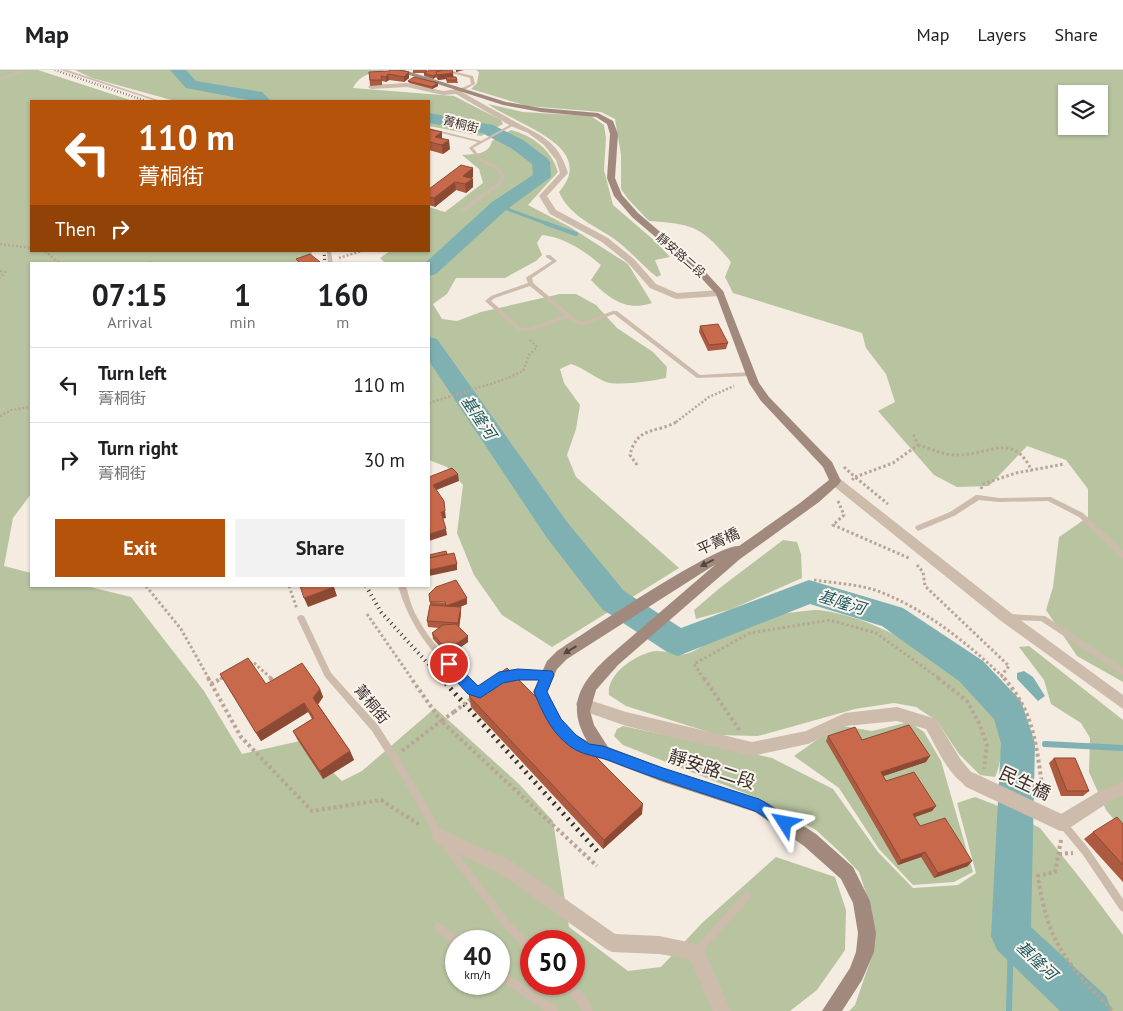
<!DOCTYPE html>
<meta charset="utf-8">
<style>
:root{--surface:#fff;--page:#f2f2f2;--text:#202124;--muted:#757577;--line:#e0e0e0;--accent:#b45309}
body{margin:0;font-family:"PT Sans","Noto Sans TC",sans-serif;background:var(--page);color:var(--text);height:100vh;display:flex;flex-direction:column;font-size:19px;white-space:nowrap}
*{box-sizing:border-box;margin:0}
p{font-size:16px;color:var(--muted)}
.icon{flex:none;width:28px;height:28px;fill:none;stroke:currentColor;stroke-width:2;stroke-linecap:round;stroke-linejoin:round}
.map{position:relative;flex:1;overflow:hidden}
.sheet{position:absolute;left:30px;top:192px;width:400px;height:325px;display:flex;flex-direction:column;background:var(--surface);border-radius:0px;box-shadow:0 1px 4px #0004}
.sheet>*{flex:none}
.guide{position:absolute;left:30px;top:30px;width:400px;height:152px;border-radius:0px;box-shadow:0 1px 4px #0004;background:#b45309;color:#fff;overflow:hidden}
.controls{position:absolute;left:1058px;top:15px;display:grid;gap:10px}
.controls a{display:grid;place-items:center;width:50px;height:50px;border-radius:0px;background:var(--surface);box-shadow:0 1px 4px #0004;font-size:25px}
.speed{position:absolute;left:445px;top:860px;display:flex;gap:10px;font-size:25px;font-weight:700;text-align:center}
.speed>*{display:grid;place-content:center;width:65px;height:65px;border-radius:50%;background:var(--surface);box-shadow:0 1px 4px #0004;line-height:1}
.speed small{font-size:12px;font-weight:400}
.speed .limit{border:8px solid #d22;background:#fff;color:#111}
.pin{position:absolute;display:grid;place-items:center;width:42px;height:42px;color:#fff;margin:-21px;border:2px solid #fff;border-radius:50%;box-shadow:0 1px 5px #0007}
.me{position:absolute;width:55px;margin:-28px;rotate:304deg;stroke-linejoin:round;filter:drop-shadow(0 0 4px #0008)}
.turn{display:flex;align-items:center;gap:18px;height:105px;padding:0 25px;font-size:22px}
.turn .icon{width:65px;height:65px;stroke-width:2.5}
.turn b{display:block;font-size:35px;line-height:42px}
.then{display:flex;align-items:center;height:48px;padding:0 25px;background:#0003;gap:10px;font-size:19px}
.eta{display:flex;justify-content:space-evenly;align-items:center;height:85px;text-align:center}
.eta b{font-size:30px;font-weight:700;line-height:35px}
.cta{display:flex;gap:10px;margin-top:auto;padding:10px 25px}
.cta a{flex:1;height:58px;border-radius:0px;background:var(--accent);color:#fff;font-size:20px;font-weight:700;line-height:58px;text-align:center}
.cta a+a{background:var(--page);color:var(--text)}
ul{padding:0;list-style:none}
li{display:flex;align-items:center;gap:15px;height:75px;padding:0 25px;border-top:1px solid var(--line)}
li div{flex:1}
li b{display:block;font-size:19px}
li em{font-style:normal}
header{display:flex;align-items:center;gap:30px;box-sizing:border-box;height:70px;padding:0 25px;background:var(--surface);border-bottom:1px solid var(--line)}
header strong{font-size:24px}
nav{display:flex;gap:28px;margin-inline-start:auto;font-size:18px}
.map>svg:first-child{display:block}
</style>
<header>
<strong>Map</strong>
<nav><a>Map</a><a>Layers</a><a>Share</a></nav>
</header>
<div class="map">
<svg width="1123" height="941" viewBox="0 0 1123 941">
<rect width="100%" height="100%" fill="#f4ebe1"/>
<g fill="#b8c4a0" fill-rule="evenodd">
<path d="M0 0H38L133 31H31V181H312L310 191 299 194H31V424L13 448 4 496 31 503V516H86L131 527 204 621 242 684 300 671 342 711 362 701 435 638 519 714 553 751 569 857 628 901 661 897 702 853 776 787 835 807 846 840 845 880 817 920 790 941H0ZM456 871H499V914H456ZM531 871H574V914H531Z"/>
<path d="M75 0H384L382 2C369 3 360 5 353 18L454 26 501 50 503 54 481 66 429 56V31H175L92 8Z"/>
<path d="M476 0H1123V612L1077 586 1046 540 1053 517 1059 467 1088 447V419L1066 390 1027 376 989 416 957 417 934 405 878 341 895 332 886 304 866 278 862 263 733 223 725 207 731 192C702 157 694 154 649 151L628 129 621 119V85L615 49 601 42 527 36 471 19 477 13 479 2ZM1066 24H1099V56H1066Z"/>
<path d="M488 34 523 42 591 46 604 55 606 68 604 100 613 135 655 171 670 187 655 190 661 205 657 207C645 198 635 186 623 176 602 157 571 150 559 122 599 76 516 55 488 34Z"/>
<path d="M511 60C533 66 551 79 558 102L528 135 570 157 628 194 652 233C626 242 608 228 591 210L601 195C585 181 564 167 542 165L537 173 542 185 536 191 505 208H456L447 224 433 234 442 249 457 251 481 242 560 224H576L596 235 617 258 653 282 667 297 666 308C653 311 619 316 606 312 594 307 584 298 571 294L560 299 564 313 580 335 576 359 567 385 576 407 679 498 552 577 502 545 474 505 457 463 463 415 447 397 429 390V194H386L380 188 390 181H429V137L445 142 483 113 479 99 462 85C474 84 489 85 492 71Z"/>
<polygon points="783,470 797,472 801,484 802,508 732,539 696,549 694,540 721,517"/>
<path d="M815 540C870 542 982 603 999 659 1004 675 1001 693 995 707L980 705 959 684 937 651 916 637 894 633 855 639 758 666 718 665 626 636 609 625C606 604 636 584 655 581 665 580 680 587 689 583 701 579 711 569 722 563 751 547 783 543 815 540Z"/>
<polygon points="1029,576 1123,650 1123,760 1106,740 1089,702 1090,668 1081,653 1051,634 1044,610 1019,577"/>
<polygon points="909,652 924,662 941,691 973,802 954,812 913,815 879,779 839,718 794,686 818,669 843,656 872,661"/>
<polygon points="623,656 772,688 833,719 878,782 913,818 958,815 976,803 957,733 975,727 996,735 1040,758 1084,813 1123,865 1123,941 849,941 855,935 873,883 872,841 859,802 842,784 816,760 755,727 623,675 614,666 617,659"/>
</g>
<polygon fill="#7fb0b2" points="1024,601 1033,607 1045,626 1038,631 1017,609 1017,603"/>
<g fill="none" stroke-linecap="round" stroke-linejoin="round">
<polyline stroke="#7fb0b2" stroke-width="3" points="499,136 548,154"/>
<polyline stroke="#7fb0b2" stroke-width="4" points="545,153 576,164"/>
<g stroke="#7fb0b2" stroke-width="6">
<polyline points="1018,673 1024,673"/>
<polyline points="1045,674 1123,678"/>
<polyline points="1009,941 1011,866"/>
</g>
<g fill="#7fb0b2" fill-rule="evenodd">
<polygon points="170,0 186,0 196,11 262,22 271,31 254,31 186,18"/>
<polygon points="429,43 493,55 523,70 547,88 550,92 551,107 506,140 436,204 429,206 429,194 424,194 492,132 533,105 532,94 511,78 482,63 429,53"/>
<polygon points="429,267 437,269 567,452 624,521 681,558 809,510 903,538 983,591 1021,631 1035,673 1031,857 1106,926 1112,941 1060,941 997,880 991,866 1001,673 994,649 959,611 882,556 810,534 678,586 667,582 602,539 547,468 429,291"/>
</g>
<g stroke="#b9a596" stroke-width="2.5" stroke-dasharray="2 2" stroke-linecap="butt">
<polyline points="0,174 31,178"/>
<polyline points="45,181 60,194"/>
<polyline points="339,188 362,181"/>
<polyline points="141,194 151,192 152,194"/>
<polyline points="0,201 5,202 0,208"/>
<polyline points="429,333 503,310 523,301 529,285 537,277 529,269"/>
<polyline points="0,346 11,340 31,337"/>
<polyline points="676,352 709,327 734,316"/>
</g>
<g stroke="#b9a596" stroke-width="3" stroke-dasharray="2.5 2.5" stroke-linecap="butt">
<path d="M918 375C930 378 943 385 955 385 990 386 1012 360 1032 401"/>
<path d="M637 395 630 385C637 355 657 364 678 351"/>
<polyline points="844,397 855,407 893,393 918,375 913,363"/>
<polyline points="852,410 855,407 888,434"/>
<polyline points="981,419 983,414 1016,403 1064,394"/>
<polyline points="838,431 844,445 833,455 909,488"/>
<polyline points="917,495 923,502 925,516 1009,596 1001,606"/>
<path d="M814 510C834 513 855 514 875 520 923 537 969 574 1005 609"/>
<polyline points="146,516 181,559 209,609"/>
<polyline points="289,516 297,539"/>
<polyline points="367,544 412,609"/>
<polyline points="250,594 253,592 272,609"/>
<polyline points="220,609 224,607"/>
<polyline points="704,609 694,594 750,563 830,550 876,563 940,609"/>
</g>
<g stroke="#b9a596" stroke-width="4" stroke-dasharray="3 3" stroke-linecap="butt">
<polyline points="208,608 241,667 312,741 381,730 420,755"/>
<polyline points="270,608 275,612"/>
<polyline points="704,608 740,661"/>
<polyline points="938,608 967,631 979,653 987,675 984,699"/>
<path d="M1004 608C1037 646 1036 680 1044 727"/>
<polyline points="211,614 222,608"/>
<polyline points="454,642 441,651 597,796"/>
<polyline points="402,681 441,651 411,608"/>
<path d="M1061 770 1055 802 1038 806C1047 872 1067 895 1113 941"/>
<polyline points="1059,784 1073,783"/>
</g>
<g fill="#cdbbac" fill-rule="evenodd">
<polygon points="23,0 29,0 0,10 0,8"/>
<polygon points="61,0 67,0 161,31 156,31"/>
<polygon points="448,0 473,6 475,14 464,20 462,20 462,18 471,14 470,8 448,2"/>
<polygon points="513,53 516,54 473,78 482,89 496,95 505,104 505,105 502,114 465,141 461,141 461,139 498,112 501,105 492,97 480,91 469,78 478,72 429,60 429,58 481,71"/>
<polygon points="327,181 331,181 333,194 328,194"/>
<path d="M546 185H550L557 191 532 208 533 213 577 250 582 252 613 241H617L700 305 751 302 754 304 751 306 697 308 614 244 582 256 573 252 568 248 532 261H519L485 231 491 226 528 213 526 208 527 207 552 191 546 187ZM530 216 565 245 529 258H522L491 231 495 228Z"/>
<polygon points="976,425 978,425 999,428 1051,427 1083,443 1123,481 1123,488 1121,487 1079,447 1048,431 999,432 979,430 954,446 918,461 915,458 916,456 950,442"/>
<path d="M398 516H406C409 526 411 536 416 545 430 573 454 595 476 617L479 618 484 616 487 617 488 619 487 621 480 625C467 622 462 614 453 604 427 577 409 553 398 516Z"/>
<polygon points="1009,544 1045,546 1123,598 1123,605 1041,551 1009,550 1006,549 1005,547 1006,545"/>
<polygon points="301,545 304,546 331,603 378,655 411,707 443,764 509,850 531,873 531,885 528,883 503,856 437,770 405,713 372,661 325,607 297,548 298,546"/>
<polygon points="518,601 548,602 551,603 552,605 551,607 548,608 518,607 505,610 502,609 501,607 502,605"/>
<polygon points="1062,749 1065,750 1089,779 1123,829 1123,842 1120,840 1083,785 1059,756 1058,753 1059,750"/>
<polygon points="747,821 750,823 752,826 750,829 700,884 697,886 694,884 692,881 694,878 744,823"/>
<polygon points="438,852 460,868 462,871 456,871 456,876 435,860 433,857 435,854"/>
<polygon points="499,898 557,937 558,941 544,941 499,909"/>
<polygon points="560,914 572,914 586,926 593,941 582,941 578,934 561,918"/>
</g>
<g fill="#cdbbac" fill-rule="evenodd">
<path d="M407 13 443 21 465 18V20L462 22C479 32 496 41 514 51 541 66 558 70 568 103L547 126 556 140 608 168 634 189 656 214 677 223 720 220 725 223 720 226 676 229 650 218 628 193 602 172 550 144 539 126 560 103 556 90 544 75 528 63 511 56 456 24 443 25 407 17 371 19 368 17 371 15Z"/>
<polygon points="835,407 839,408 1011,543 1123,625 1123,639 1001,551 831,414 829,411"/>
<path d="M583 628 626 642 752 672 806 661 845 643 897 637 936 649 961 690 978 710 975 715 970 717C949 709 937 677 926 659L897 651 846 656 808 674 752 686 626 656 578 639 576 634 578 629Z"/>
<polygon points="1123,712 1123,726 1112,730 1068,759 1062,761 1056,759 1054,753 1056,747 1101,720"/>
<polygon points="440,759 510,790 615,864 659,866 702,875 731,941 713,941 690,889 659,884 612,882 606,879 498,802 434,773 432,767 434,761"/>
</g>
<path fill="#a18a7d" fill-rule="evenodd" d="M394 0H404L506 32 541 38 598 43 613 51 618 64 615 108 622 125 638 143 699 195 723 221 759 313 769 327 832 392 841 411 839 414 819 432 740 489 618 595 596 620 590 641 594 655 608 677 663 698 765 731 816 764 853 797 870 831 876 863 874 882 862 910 842 941H822L850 898 856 882 858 863 853 833 841 809 804 776 755 742 663 712 603 689 587 686 569 676 566 671 569 666 574 664 587 671C566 635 580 613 608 587L716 494 567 589 557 599 547 622 564 654 562 659 557 661 552 659 533 622 547 591 557 581C583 564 718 473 739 476L800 433 829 410 823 397 761 331 749 313 716 224 693 199 632 147 614 126 607 108 610 64 607 54 596 47 541 42 503 35Z"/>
<polyline stroke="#3b302b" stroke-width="2.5" stroke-dasharray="0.5 2.5" stroke-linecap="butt" points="55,0 146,31"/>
<polyline stroke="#3b302b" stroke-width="3" stroke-dasharray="1 3" stroke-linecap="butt" points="324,181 325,194"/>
<polyline stroke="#3b302b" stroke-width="4" stroke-dasharray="1 4" stroke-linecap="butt" points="366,516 381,542 442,609"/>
<polyline stroke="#3b302b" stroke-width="5" stroke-dasharray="2 5" stroke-linecap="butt" points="441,608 597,781"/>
<polyline stroke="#b9a596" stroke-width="4" stroke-dasharray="3 3" stroke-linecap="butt" points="454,642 471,629"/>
<polyline stroke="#cdbbac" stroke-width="16" points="970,710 1062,753"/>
</g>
<g fill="#ac5a40">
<polygon points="413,0 427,0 427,2 453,7 457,10 458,13 447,13 446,9 438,10 436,7 433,9 424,6 424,3 425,3 413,3"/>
<polygon points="369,2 409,2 409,8 404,12 389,10 386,12 382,11 382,15 370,16"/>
<polygon points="408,11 438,16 432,19 409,13"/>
<polygon points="429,59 442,62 442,68 450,79 443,84 429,80 429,81"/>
<polygon points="473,98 473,107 471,108 473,117 466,123 456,120 435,137 429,135 429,119"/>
<polygon points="700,256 728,273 726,279 708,281 699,262"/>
<polygon points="430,532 467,534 460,537 461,543 459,557 468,566 468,572 448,586 433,569 432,563 439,558 428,557 427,551 430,535"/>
<polygon points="220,604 266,614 320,619 323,627 318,634 350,681 354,690 323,709 297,669 293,661 312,649 308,642 261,671"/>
<polygon points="469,626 642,744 603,779 471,637"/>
<polygon points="828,666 862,670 926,692 883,706 886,711 936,736 932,741 915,747 920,756 968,796 934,808 921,787 898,795 826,671"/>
<polygon points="1054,688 1089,721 1083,726 1061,726 1049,693"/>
<polygon points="1123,754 1123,812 1084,769 1093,762"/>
</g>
<g fill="#8c4a34">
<polygon points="456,0 464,0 456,2"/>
<polygon points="409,2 409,8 404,12 404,7"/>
<polygon points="453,3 454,9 446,7 446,9 438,10 437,4"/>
<polygon points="388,4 389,10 386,12 386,7"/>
<polygon points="436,4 436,7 433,9 433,6"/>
<polygon points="438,13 438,16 432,19 432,17"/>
<polygon points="442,62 442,70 435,67"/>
<polygon points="449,70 450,79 443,84 442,75"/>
<polygon points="473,98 473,107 464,114 463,106"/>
<polygon points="473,109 473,117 466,123 465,114"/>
<polygon points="455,112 456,120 435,137 434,128"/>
<polygon points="458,404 459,411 434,421 433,415"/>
<polygon points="445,441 446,448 442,449 441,442"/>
<polygon points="446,459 447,465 429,471 429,464"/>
<polygon points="457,494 457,500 429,506 429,500"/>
<polygon points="334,517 337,526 308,537 304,528"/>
<polygon points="467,528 467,534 447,542 446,536"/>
<polygon points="461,537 461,543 459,559 458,553"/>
<polygon points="468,566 468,572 448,586 447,580"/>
<polygon points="320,619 323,627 317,636 313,628"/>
<polygon points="304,633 308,642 261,671 256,663"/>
<polygon points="350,681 354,690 323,709 320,701"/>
<polygon points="930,686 926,692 878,708 881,702"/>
<polygon points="643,734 642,744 603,779 604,770"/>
<polygon points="936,736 932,741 909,749 913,744"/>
<polygon points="925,782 921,787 898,795 901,790"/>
<polygon points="972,791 968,796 934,808 938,803"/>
</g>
<g fill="#c8694b" stroke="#8c4a34">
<polygon points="390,0 398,0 409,2 404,7 388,4 386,7 381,6 382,10 370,10 369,2 389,1"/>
<polygon points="430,0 443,0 436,2 437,4 433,6 424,3"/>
<polygon points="443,0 452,0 453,3 437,5 436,2"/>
<polygon points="414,7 438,13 432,17 408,11"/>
<polygon points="446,7 456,7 457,10 447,10"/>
<polygon points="429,59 442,62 435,67 449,70 442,75 429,72"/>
<polygon points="461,95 473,98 463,106 473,109 465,114 455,112 434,128 429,127 429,119"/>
<polygon points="310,184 320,192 314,194 301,194 296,189"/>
<polygon points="718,254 728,273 709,275 700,256"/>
<polygon points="452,398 458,404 433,415 444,431 445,441 441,442 446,459 429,464 429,407"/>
<polygon points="446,481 447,484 429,488 429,485"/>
<polygon points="454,483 457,494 429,500 429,488"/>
<polygon points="456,510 467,528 446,536 445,532 430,532 429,524 436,517"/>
<polygon points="300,516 334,516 334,517 304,528"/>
<polygon points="430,535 461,537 458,553 427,551"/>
<polygon points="456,554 468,566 447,580 432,563 443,555"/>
<polygon points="248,588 266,614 302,593 320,619 313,628 350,681 320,701 293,661 314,648 304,633 256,663 220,604"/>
<polygon points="507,598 643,734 604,770 469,626"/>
<polygon points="909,655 930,686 881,702 886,711 914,702 936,736 913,744 920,756 945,748 972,791 938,803 925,782 901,790 828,666 855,657 862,670"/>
<polygon points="1054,688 1075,688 1089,721 1067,721"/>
<polygon points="1117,747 1123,754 1123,795 1093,762"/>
</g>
<defs><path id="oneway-solid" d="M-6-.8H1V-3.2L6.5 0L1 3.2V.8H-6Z" transform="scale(1.25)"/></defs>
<g fill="#544640">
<use href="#oneway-solid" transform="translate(707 493) rotate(153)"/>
<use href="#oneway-solid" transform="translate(570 580) rotate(149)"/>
</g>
<path fill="#1a73e8" stroke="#114b97" d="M449 589 453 591 478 616 499 602 518 599 552 601 554 605 547 622 561 649 576 665 589 674 603 676 663 698 759 729 790 748 792 753 790 758 785 760C773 755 764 744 752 740 704 723 655 709 608 690 593 685 579 685 566 673 550 660 542 641 534 622L539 610H518L503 613 480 628 468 624 444 598 442 594Z"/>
<g text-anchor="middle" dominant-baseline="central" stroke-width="4" stroke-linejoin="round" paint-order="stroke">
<g font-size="12" fill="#3b302b" stroke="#fbf5ee">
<text transform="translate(461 54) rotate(14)">菁桐街</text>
<text transform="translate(681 185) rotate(41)">靜安路二段</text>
</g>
<g font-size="15" fill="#3b302b" stroke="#fbf5ee">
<text transform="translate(718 471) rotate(-24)">平菁橋</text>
<text transform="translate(372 634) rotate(51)">菁桐街</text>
</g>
<g font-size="16" font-style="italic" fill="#1f5a5e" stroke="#fbf5ee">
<text transform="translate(479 347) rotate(56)">基隆河</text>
<text transform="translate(842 532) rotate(17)">基隆河</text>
<text transform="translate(1037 890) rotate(43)">基隆河</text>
</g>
<g font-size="18" fill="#3b302b" stroke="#fbf5ee">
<text transform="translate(712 699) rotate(18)">靜安路二段</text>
<text transform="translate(1025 713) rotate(25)">民生橋</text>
</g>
</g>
</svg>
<div class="controls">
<a><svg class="icon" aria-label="layers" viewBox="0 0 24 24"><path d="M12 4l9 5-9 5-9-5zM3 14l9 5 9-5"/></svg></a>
</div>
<div class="speed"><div>40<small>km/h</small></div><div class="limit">50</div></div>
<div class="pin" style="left:449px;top:594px;background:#d93025"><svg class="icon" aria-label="arrive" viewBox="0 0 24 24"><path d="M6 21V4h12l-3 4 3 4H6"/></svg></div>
<svg class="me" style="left:785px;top:753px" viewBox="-20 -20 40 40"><path d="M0-17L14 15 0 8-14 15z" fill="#1a73e8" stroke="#fff" stroke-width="4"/></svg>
<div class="guide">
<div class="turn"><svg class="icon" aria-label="left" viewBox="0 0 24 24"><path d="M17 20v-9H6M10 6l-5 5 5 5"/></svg><div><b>110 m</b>菁桐街</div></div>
<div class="then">Then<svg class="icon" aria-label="right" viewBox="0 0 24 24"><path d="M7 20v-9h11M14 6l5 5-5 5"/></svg></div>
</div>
<section class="sheet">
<div class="eta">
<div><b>07:15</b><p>Arrival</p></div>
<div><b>1</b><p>min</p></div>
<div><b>160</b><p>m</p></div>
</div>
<ul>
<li><svg class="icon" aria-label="left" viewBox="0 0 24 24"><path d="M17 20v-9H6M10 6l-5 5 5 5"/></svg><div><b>Turn left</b><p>菁桐街</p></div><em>110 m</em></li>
<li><svg class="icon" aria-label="right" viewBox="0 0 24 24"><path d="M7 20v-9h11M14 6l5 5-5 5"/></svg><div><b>Turn right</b><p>菁桐街</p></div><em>30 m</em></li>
</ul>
<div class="cta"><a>Exit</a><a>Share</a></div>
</section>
</div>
